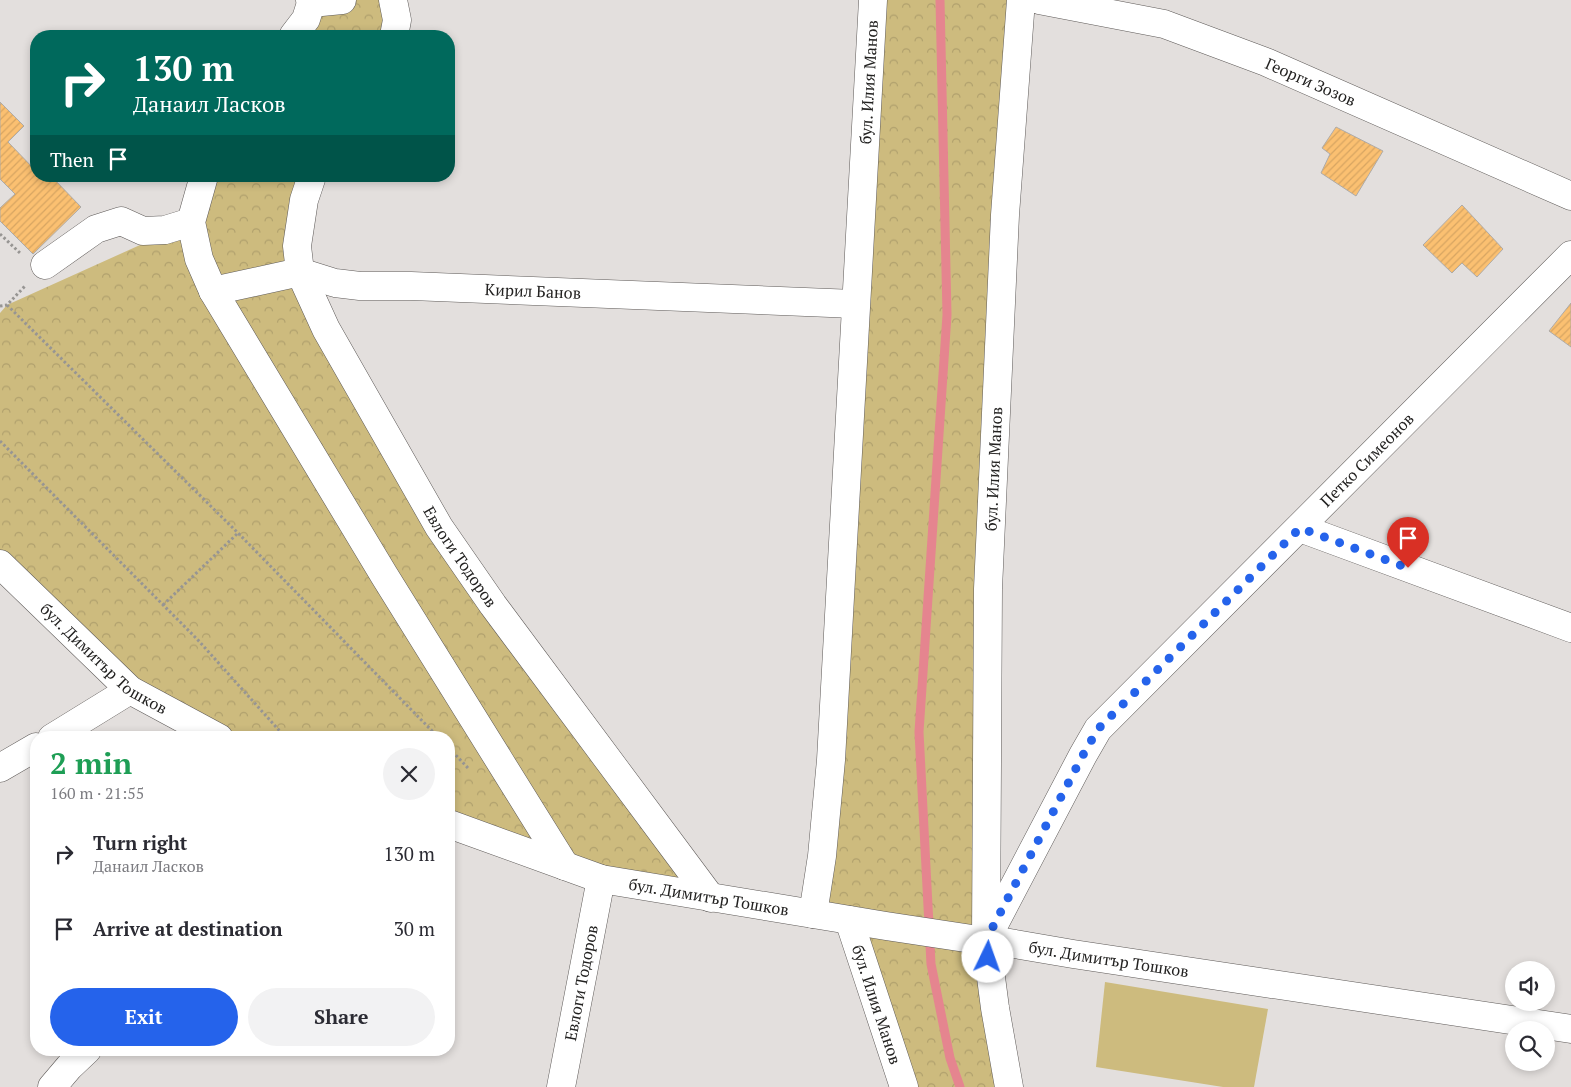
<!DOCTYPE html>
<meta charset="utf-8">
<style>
:root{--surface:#fff;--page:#f2f2f3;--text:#2b2b33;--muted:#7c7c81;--accent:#2563eb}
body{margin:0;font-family:"PT Serif",serif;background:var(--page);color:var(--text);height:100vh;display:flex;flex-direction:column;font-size:19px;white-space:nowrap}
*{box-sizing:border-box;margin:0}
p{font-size:16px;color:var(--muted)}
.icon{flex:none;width:28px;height:28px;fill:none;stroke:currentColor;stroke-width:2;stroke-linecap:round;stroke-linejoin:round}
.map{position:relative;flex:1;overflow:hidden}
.panel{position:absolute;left:30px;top:731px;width:425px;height:325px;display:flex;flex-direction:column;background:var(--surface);border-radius:20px;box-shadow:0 2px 8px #0003}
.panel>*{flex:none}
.hud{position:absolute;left:30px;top:30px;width:425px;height:152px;border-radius:20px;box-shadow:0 2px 8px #0003;background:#00695c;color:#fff;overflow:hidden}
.tools{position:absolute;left:1505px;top:961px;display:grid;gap:10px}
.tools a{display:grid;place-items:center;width:50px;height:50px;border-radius:50%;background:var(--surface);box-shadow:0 2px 8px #0003;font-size:25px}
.pin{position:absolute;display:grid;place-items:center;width:42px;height:42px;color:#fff;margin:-51px -21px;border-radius:50% 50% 50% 0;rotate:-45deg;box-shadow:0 0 5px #0007}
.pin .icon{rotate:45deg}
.me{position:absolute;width:55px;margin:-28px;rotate:3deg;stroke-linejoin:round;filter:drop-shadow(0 0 4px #0008)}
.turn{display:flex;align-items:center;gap:18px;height:105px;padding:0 20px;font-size:22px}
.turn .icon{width:65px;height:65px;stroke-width:2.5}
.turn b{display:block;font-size:35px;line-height:42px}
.then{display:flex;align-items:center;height:48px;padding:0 20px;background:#0003;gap:10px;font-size:19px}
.round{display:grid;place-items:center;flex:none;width:52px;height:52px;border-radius:26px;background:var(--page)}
.summary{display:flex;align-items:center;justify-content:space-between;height:85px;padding:0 20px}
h1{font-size:30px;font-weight:700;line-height:38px;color:#1e9e55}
.primary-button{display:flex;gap:10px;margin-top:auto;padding:10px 20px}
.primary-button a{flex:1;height:58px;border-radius:30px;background:var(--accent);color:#fff;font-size:20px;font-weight:700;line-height:58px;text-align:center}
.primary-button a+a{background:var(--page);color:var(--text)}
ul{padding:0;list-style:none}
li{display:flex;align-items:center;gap:15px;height:75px;padding:0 20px}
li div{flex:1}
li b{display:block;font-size:19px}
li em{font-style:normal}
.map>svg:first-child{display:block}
</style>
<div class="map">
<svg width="1571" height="1087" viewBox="0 0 1571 1087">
<defs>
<pattern id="park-crowns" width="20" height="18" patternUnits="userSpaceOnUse" patternTransform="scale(1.25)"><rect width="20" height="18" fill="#cdbb7e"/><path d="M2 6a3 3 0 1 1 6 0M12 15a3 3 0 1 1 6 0" fill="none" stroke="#b0a06d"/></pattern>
<pattern id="building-hatch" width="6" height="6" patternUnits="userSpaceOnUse" patternTransform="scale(1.25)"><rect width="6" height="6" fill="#fbc071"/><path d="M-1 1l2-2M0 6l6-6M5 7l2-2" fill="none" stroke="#d7a562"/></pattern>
</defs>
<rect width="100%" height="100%" fill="#e3dfdd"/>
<g fill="url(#park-crowns)">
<polygon points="310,0 393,0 394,36 293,36"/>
<polygon points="873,0 1021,0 986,939 1009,1087 904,1087 849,921 813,914"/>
<polygon points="204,176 312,176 297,247 383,431 711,898 449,824 449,738 219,737 130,690 0,564 0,313 7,305 191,222"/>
</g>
<polygon fill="#cdbb7e" points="1105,982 1268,1009 1254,1087 1223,1087 1096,1067"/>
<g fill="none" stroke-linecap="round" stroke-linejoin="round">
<polyline stroke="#e5858f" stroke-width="9" points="940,0 947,315 919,732 931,964 950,1058 960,1087"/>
</g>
<g fill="url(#building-hatch)" stroke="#aeaba8">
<polygon points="0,102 24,126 8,142 36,171 36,176 51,176 81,207 33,254 0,221 0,208 15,194 0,179"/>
<polygon points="1336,127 1383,151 1356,196 1321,173 1330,154 1322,148"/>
<polygon points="1462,205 1503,249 1477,277 1462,263 1452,273 1423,245"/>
<polygon points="1571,303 1571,347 1549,331"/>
</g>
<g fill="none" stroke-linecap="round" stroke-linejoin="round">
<g stroke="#5e5a58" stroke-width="29">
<g id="minor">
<polyline points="393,0 397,20 394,36"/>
<path id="s1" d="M1039 0 1164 24 1266 62 1571 196"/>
<polyline points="311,3 342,0"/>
<polyline points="293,36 306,19 311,3 310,0"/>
<polyline points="204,176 191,222 199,259 213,291 384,575 565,866"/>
<path id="s2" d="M312 176 304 200 297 246 300 272 326 329 439 527 493 605 711 898"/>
<polyline points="45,265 96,229 121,221 143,231 165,230 191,222"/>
<path id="s3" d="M213 291 300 272 335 283 360 286H411L855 304"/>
<polyline points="1300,528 1571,628"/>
<path id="s4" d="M0 564 130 690 219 738"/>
<polyline points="52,738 130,690"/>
<polyline points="0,768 36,747"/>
<path id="s5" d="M449 824 601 879 886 926 972 939H986L1073 954 1571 1029"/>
<path id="s6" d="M813 914 822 856 831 760 873 0"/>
<path id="s7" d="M849 920 904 1087"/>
<path id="s8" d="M988 936 1083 755 1098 729 1571 255"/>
<polyline points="52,1087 69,1067 87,1050"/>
<path id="s9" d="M561 1087 601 879"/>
<path id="s10" d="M1009 1087 995 1008 986 939 988 589 1005 215 1021 0"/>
</g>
</g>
<g stroke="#979593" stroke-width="3" stroke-dasharray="2.5 2.5" stroke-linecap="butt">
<polyline points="0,234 20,253"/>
<polyline points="7,305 238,533 439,738"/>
<polyline points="0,306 7,305 26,285"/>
<polyline points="0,441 197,639 286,738"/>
<polyline points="163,605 238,533"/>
<polyline points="449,748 468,768"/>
</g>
<use href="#minor" stroke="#fff" stroke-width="28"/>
</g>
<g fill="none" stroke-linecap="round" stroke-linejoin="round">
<polyline stroke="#2563eb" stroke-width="9" stroke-dasharray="0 16.2" points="988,957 986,940 1083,755 1098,729 1300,528 1408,568"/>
</g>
<g text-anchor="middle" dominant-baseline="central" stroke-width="4" stroke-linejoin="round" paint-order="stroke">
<g font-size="16" fill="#232221" stroke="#fff">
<text stroke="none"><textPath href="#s1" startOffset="285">Георги Зозов</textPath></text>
<text stroke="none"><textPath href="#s6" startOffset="834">бул. Илия Манов</textPath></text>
<text stroke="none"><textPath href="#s3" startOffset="324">Кирил Банов</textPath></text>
<text stroke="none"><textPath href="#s8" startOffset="615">Петко Симеонов</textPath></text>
<text stroke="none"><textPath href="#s10" startOffset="620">бул. Илия Манов</textPath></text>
<text stroke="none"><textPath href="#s2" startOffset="425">Евлоги Тодоров</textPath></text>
<text stroke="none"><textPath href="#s4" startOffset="141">бул. Димитър Тошков</textPath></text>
<text stroke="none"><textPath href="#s5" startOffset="271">бул. Димитър Тошков</textPath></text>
<text stroke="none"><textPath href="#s5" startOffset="676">бул. Димитър Тошков</textPath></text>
<text stroke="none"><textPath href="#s9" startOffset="106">Евлоги Тодоров</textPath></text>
<text stroke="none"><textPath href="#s7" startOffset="89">бул. Илия Манов</textPath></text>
</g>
</g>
</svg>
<div class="tools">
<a><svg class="icon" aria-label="sound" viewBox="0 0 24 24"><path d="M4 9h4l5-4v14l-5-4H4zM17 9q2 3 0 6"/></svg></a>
<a><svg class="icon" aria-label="search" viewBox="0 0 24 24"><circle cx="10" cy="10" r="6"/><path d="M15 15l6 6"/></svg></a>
</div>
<div class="pin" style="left:1408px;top:568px;background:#d93025"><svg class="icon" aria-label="arrive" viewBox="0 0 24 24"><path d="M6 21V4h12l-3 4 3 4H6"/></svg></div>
<svg class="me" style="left:988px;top:957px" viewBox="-20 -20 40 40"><circle r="19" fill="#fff"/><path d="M0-13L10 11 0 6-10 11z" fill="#2563eb"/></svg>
<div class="hud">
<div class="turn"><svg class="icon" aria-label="right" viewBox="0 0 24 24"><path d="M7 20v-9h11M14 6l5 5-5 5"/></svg><div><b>130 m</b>Данаил Ласков</div></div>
<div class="then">Then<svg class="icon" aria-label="arrive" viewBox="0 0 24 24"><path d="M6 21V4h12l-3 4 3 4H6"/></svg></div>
</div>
<section class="panel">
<div class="summary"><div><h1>2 min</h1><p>160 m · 21:55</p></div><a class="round"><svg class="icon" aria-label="close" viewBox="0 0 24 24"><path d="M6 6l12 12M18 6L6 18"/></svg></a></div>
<ul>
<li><svg class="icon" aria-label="right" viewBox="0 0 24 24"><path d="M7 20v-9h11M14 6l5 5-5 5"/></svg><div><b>Turn right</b><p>Данаил Ласков</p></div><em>130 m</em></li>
<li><svg class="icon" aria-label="arrive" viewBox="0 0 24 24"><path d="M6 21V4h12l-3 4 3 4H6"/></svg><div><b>Arrive at destination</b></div><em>30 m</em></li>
</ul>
<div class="primary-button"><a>Exit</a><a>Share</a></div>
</section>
</div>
